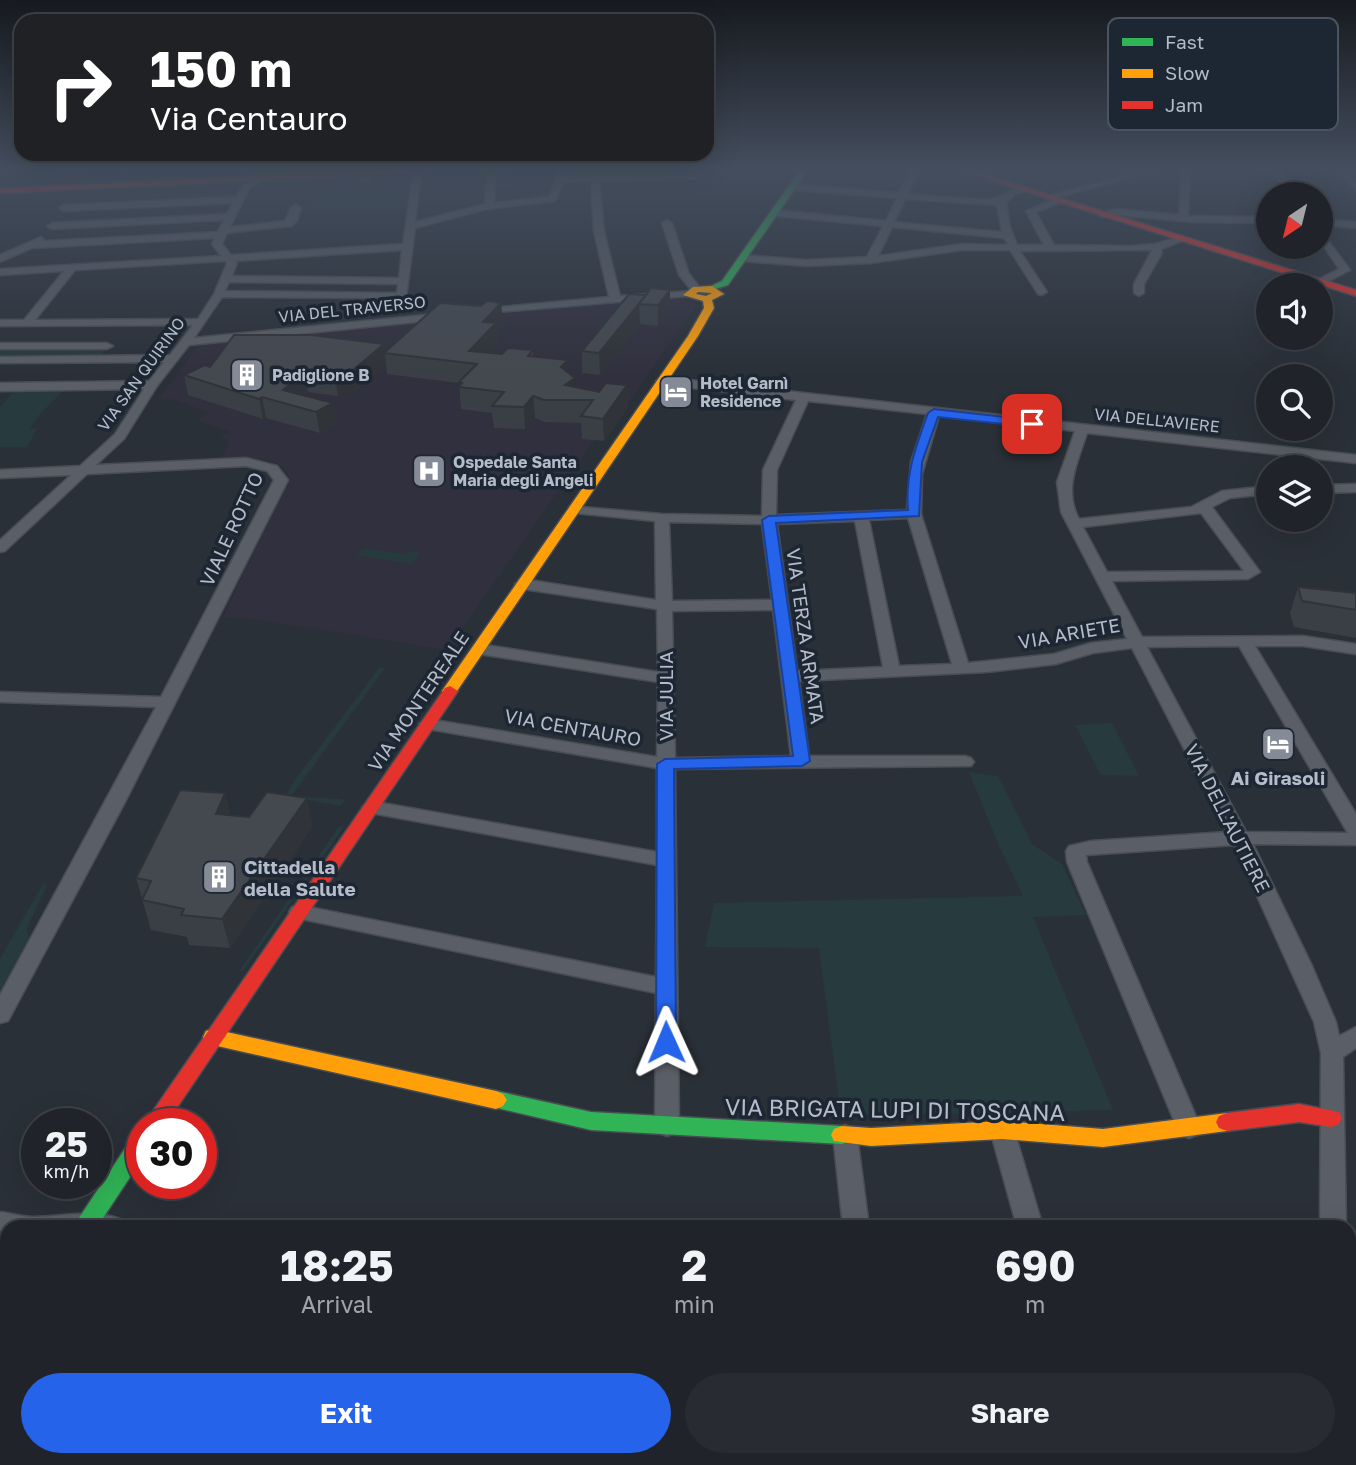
<!DOCTYPE html>
<meta charset="utf-8">
<style>
:root{--surface:#20242a;--page:#282c32;--text:#f1f3f6;--muted:#a2a4a8;--line:#3d4147;--accent:#2563eb}
body{margin:0;font-family:"Golos Text",sans-serif;background:var(--page);color:var(--text);height:100vh;display:flex;flex-direction:column;font-size:26px;white-space:nowrap}
*{box-sizing:border-box;margin:0}
p{font-size:23px;color:var(--muted)}
.icon{flex:none;width:38px;height:38px;fill:none;stroke:currentColor;stroke-width:2;stroke-linecap:round;stroke-linejoin:round}
.map{position:relative;flex:1;overflow:hidden}
.side{position:absolute;left:0px;top:1220px;width:1356px;height:247px;display:flex;flex-direction:column;background:var(--surface);border-radius:21px 21px 0 0;box-shadow:0 7px 28px #0002,0 0 0 2px var(--line)}
.side>*{flex:none}
.banner{position:absolute;left:14px;top:14px;width:700px;height:147px;border-radius:21px;box-shadow:0 7px 28px #0002,0 0 0 2px var(--line);background:#202124;color:#fff;overflow:hidden}
.needle{width:46px;rotate:215deg}
.buttons{position:absolute;left:1256px;top:182px;display:grid;gap:14px}
.buttons a{display:grid;place-items:center;width:77px;height:77px;border-radius:50%;background:var(--surface);box-shadow:0 7px 28px #0002,0 0 0 2px var(--line);font-size:35px}
.speed{position:absolute;left:21px;top:1108px;display:flex;gap:14px;font-size:35px;font-weight:700;text-align:center}
.speed>*{display:grid;place-content:center;width:91px;height:91px;border-radius:50%;background:var(--surface);box-shadow:0 7px 28px #0002,0 0 0 2px var(--line);line-height:1}
.speed small{font-size:18px;font-weight:400}
.speed .limit{border:10px solid #d22;background:#fff;color:#111}
.pin{position:absolute;display:grid;place-items:center;width:60px;height:60px;color:#fff;margin:-30px;border-radius:14px;box-shadow:0 4px 10px #0006}
.me{position:absolute;width:77px;margin:-38px;rotate:359deg;stroke-linejoin:round;filter:drop-shadow(0 0 5px #0008)}
.turn{display:flex;align-items:center;gap:24px;height:147px;padding:0 21px;font-size:32px}
.turn .icon{width:91px;height:91px;stroke-width:2.5}
.turn b{display:block;font-size:49px;line-height:60px}
.eta{display:flex;justify-content:space-evenly;align-items:center;height:119px;text-align:center}
.eta b{font-size:42px;font-weight:700;line-height:49px}
.primary-button{display:flex;gap:14px;margin-top:auto;padding:14px 21px}
.primary-button a{flex:1;height:80px;border-radius:42px;background:var(--accent);color:#fff;font-size:28px;font-weight:700;line-height:80px;text-align:center}
.primary-button a+a{background:var(--page);color:var(--text)}
.map>svg:first-child{display:block}
</style>
<div class="map">
<svg width="1356" height="1465" viewBox="0 0 1356 1465">
<rect width="100%" height="100%" fill="#2a3038"/>
<polygon fill="#31303e" points="672,297 697,305 627,405 590,446 447,650 260,620 223,617 289,476 282,466 264,459 221,459 229,441 221,437 230,431 198,421 208,412 171,399 158,400 197,347 210,342"/>
<g fill="#273a3e">
<polygon points="0,170 151,170 63,175 0,187"/>
<polygon points="312,193 323,195 409,193 407,208 309,208"/>
<polygon points="0,346 107,346 99,359 0,360"/>
<polygon points="63,391 40,414 30,428 37,429 27,447 0,447 0,407 13,392"/>
<polygon points="364,548 406,554 409,551 421,553 412,564 356,555"/>
<path d="M380 667 385 668 292 795C310 799 327 797 345 800L340 806 286 796 292 784Z"/>
<polygon points="1112,723 1139,776 1101,775 1075,725"/>
<polygon points="969,772 998,776 1032,844 1062,864 1086,915 1033,917 1113,1110 841,1116 819,948 705,947 714,903 1023,896 999,846"/>
<polygon points="339,826 344,827 243,971 240,970"/>
<polygon points="43,884 47,885 27,928 29,938 0,991 0,959"/>
</g>
<g fill="none" stroke-linecap="round" stroke-linejoin="round">
<g stroke="#484c53" stroke-width="3">
<g id="street">
<path d="M280 170H293L258 182 250 187 230 227 285 221 291 208 296 205 301 208 297 221 291 226 227 233 222 244 231 255 403 244 414 170 421 171 415 222 485 204 488 170H496L494 203 549 197 560 170H568L566 176 689 173 714 170 690 179 599 181 604 231 620 296 692 291 679 275 662 223 667 220 672 223 689 274 701 289 689 296 475 314 474 312 479 309 609 297 594 231 591 181 564 182 555 201 487 209 415 228 406 298 222 297 194 338 445 313 450 316 445 319 189 345 157 386 124 439 96 465 246 458 277 466 288 480 125 802 8 1021 0 1023V995L156 707 0 702V692L161 697 274 480 267 471 246 466 87 474 5 551 0 552V540L71 475 0 478V470L80 466 115 434 144 389 0 391V383L149 381 164 362 0 363V357L170 355 193 325 0 326V320H24L64 271 0 275V269L221 256 212 244 215 238 32 248 0 262V255L41 237 45 241 218 232 224 220 52 229 47 226 52 223 227 214 233 203 64 211 59 208 64 205 236 197C246 178 260 176 280 170ZM402 250 399 278 232 276 237 263 235 261ZM225 261 227 263 214 294 198 319 35 320 75 270ZM229 282 398 284 397 293 225 291Z"/>
<path d="M911 170H919L908 194 986 200C1002 199 1010 187 1027 187V191L1015 194 1006 203 1010 227 1017 245H1044L1026 211 1060 197 1064 200 1063 202 1036 212 1054 245 1132 246 1155 244 1182 236 1187 239 1161 249 1162 253 1144 284V293L1139 296 1134 293V284L1152 250 1020 251 1047 292 1042 295 1038 294 1010 250H962L871 263 806 266 743 261 738 258 743 255 806 260 867 257 883 226 775 216 770 213 775 210 886 221 897 198 793 190 789 187 793 184 899 193ZM905 199 997 205 1002 232 894 222ZM892 227 1004 238 1008 245 962 244 878 256Z"/>
<polygon points="1145,170 1159,170 1048,200 1044,197"/>
<polygon points="1182,170 1190,170 1188,216 1269,217 1269,223 1193,222 1117,215 1102,217 1097,214 1117,209 1179,215"/>
<polygon points="1272,170 1280,170 1297,194 1289,194"/>
<polygon points="1338,170 1346,170 1356,182 1356,191"/>
<polygon points="1321,219 1356,222 1356,228 1321,225"/>
<polygon points="1321,231 1350,270 1321,285 1317,284 1317,280 1339,269 1321,242"/>
<polygon points="0,343 107,343 113,346 107,349 0,349"/>
<path d="M662 377 1356 455V463L1087 433C1078 461 1063 490 1079 519L1191 507 1222 491 1269 486V494L1230 498 1212 507 1260 572 1248 579 1112 581 1142 637 1303 636 1356 644V654L1303 646H1255L1356 814V845L1253 844 1312 966 1336 1022 1339 1036 1356 1027V1048L1343 1057 1346 1227H1320L1321 1053 1314 1022 1234 845 1086 855 1087 862 1201 1128 1197 1135 1189 1138 1181 1135 1177 1128 1067 862 1066 851 1069 846 1091 841 1227 832 1132 648 1093 653 1056 664 987 672 799 681 809 756H965L971 758 974 762 971 766 675 769 679 1126 675 1133 667 1136 659 1133 655 1126 656 993 292 917 289 912 292 907 299 905 656 977 657 865 371 813 362 807 371 801 657 852V768L428 729 419 724 428 719 657 757 658 682 479 654 471 649 479 644 658 672 657 609 523 589 515 584 523 579 656 600 655 521 575 513 570 512V506L662 514 762 516 763 470 796 400 658 384 656 381ZM808 401 927 414 911 462 907 510 776 515 777 470ZM939 416 1075 431 1057 482 1061 512 1127 639 1091 643 1054 654 968 663 921 514 922 474ZM1201 513 1244 571 1107 572 1083 527ZM908 518 952 664 899 666 869 520ZM855 521 883 667 797 671 777 524ZM669 522 762 524 772 600 672 601ZM773 610 791 756 675 758 672 611ZM1239 646 1346 830 1348 833 1246 832 1147 647Z"/>
<polygon points="1356,484 1356,492 1321,493 1321,485"/>
<polygon points="1002,1120 1010,1123 1014,1130 1043,1227 1017,1227 990,1130 994,1123"/>
<polygon points="845,1125 853,1128 857,1135 869,1227 843,1227 833,1135 837,1128"/>
<path d="M0 1212C10 1213 23 1217 33 1217 62 1217 91 1208 120 1219L124 1227H7V1235L0 1234Z"/>
<polygon points="1044,1460 1088,1460 1091,1465 1046,1465"/>
<polygon points="1317,1460 1347,1460 1346,1465 1316,1465"/>
</g>
</g>
<g stroke="#484c53" stroke-width="3">
<g id="fast">
<polygon points="800,170 808,170 728,285 709,291 709,287 722,281"/>
<polygon points="496,1091 591,1112 842,1126 850,1129 853,1135 850,1141 842,1144 591,1130 489,1106 485,1100 489,1094"/>
<polygon points="142,1132 142,1159 97,1227 73,1227 134,1135"/>
</g>
</g>
<g stroke="#484c53" stroke-width="3">
<g id="slow">
<path d="M712 286 724 294 712 300 714 308 698 336 455 694H445L442 691 688 336 704 308 703 301 683 295 693 287ZM698 292 712 293 706 296 696 294Z"/>
<polygon points="213,1029 496,1091 503,1094 507,1100 503,1106 496,1109 213,1045 206,1043 203,1037 206,1031"/>
<polygon points="1227,1113 1235,1116 1238,1122 1235,1128 1227,1131 1103,1147 1002,1139 871,1146 834,1141 831,1135 834,1129 842,1126 871,1128 1002,1121 1103,1129"/>
</g>
</g>
<g stroke="#484c53" stroke-width="3">
<g id="jam">
<polygon points="379,170 428,170 424,172 0,193 0,189"/>
<polygon points="958,170 970,170 1356,290 1356,296"/>
<polygon points="450,686 458,691 166,1124 144,1124 445,688"/>
<polygon points="1299,1104 1339,1112 1342,1118 1339,1124 1331,1127 1299,1122 1227,1131 1219,1128 1216,1122 1219,1116 1227,1113"/>
<polygon points="7,1328 7,1359 0,1362 0,1331"/>
</g>
</g>
<use href="#street" fill="#5a5e66" fill-rule="evenodd"/>
<use href="#fast" fill="#30b455" fill-rule="evenodd"/>
<use href="#slow" fill="#ff9f0a" fill-rule="evenodd"/>
<use href="#jam" fill="#e5322d" fill-rule="evenodd"/>
</g>
<g fill="#3a3f45">
<polygon points="670,290 670,310 658,326 640,324 600,375 582,373 582,351 646,295"/>
<polygon points="501,303 503,323 497,329 498,344 489,353 502,354 533,350 533,356 568,360 568,373 575,378 575,387 599,392 627,385 628,407 604,441 582,439 581,423 545,422 535,418 525,429 494,428 492,413 461,409 459,383 387,374 386,364 356,390 338,396 308,392 304,395 333,403 336,424 320,433 266,418 263,419 188,395 184,375 384,344 385,353 481,306"/>
<polygon points="1298,587 1356,593 1356,638 1294,627 1290,613"/>
<polygon points="231,815 313,826 230,948 189,945 187,937 151,930 136,878"/>
<polygon points="285,1460 317,1460 314,1465 305,1465"/>
</g>
<g fill="#303338">
<polygon points="374,170 374,191 362,192 360,183"/>
<polygon points="670,290 670,310 658,326 658,305"/>
<polygon points="646,295 639,304 640,324 600,375 599,353"/>
<polygon points="501,303 503,323 497,329 498,344 477,365 469,351 483,322"/>
<polygon points="384,344 386,364 356,390 338,396 335,376"/>
<polygon points="568,360 569,381 575,378 576,400 566,400 561,367"/>
<polygon points="304,372 308,392 292,405 283,390"/>
<polygon points="627,385 628,407 604,441 603,419"/>
<polygon points="533,396 535,418 525,429 524,407"/>
<polygon points="262,397 266,418 263,419 259,399"/>
<polygon points="333,403 336,424 320,433 316,412"/>
<polygon points="225,793 233,822 216,814"/>
<polygon points="307,798 313,826 230,948 222,919"/>
<polygon points="311,1460 317,1460 314,1465 313,1465"/>
</g>
<g fill="#444950" stroke="#303338" stroke-width="2">
<polygon points="374,170 373,182 360,183 361,171"/>
<polygon points="651,288 670,290 658,305 639,304"/>
<polygon points="629,294 646,295 599,353 582,351"/>
<polygon points="487,301 501,303 483,322 496,323 469,351 502,354 508,348 533,350 528,356 568,360 561,367 575,378 565,385 599,392 606,383 627,385 603,419 581,416 593,400 544,400 533,396 524,407 492,406 504,392 459,387 462,383 458,383 477,364 384,353 440,303 481,306"/>
<polygon points="234,335 311,335 384,344 353,370 335,376 304,372 283,390 333,403 316,412 262,397 259,399 184,375 205,365 210,367"/>
<polygon points="1298,587 1356,593 1356,610 1302,601"/>
<polygon points="180,790 225,793 216,814 249,817 267,792 307,798 222,919 181,915 184,909 142,900 151,881 136,878"/>
</g>
<linearGradient id="sky" x2="0" y2="1"><stop stop-color="#171a1f"/><stop offset="0.45" stop-color="#444e5e"/><stop offset="1" stop-color="#444e5e" stop-opacity="0"/></linearGradient>
<rect width="1356" height="375" fill="url(#sky)"/>
<path fill="#2563eb" stroke="#184099" stroke-width="2" d="M934 409 1032 420 1038 424 1032 427 938 417 922 462 919 516 776 523 810 761 802 766 674 769 676 1042 673 1048 666 1050 659 1048 656 1042 657 764 665 759 793 756 762 520 769 516 908 510C905 474 916 446 928 413Z"/>
<defs>
<g id="building-square" transform="scale(1.75)"><rect x="-9" y="-9" width="18" height="18" rx="4" fill="#848b96" stroke="#1d2633"/><path d="M-4-6H4V6H1V3H-1V6H-4ZM-2.5-4.3h1.7v1.8h-1.7ZM.8-4.3h1.7v1.8H.8ZM-2.5-1h1.7V.8h-1.7ZM.8-1h1.7V.8H.8Z" fill="#fff"/></g>
<g id="hotel-square" transform="scale(1.75)"><rect x="-9" y="-9" width="18" height="18" rx="4" fill="#848b96" stroke="#1d2633"/><path d="M-6-4.5h1.5V1H6V5H4.5V3h-9V5H-6ZM-4 0a1.8 1.8 0 1 1 3.6 0ZM.5 0V-2.5h3Q6-2.5 6 0Z" fill="#fff"/></g>
<g id="hospital-square" transform="scale(1.75)"><rect x="-9" y="-9" width="18" height="18" rx="4" fill="#848b96" stroke="#1d2633"/><path d="M-5-5h3v3.5h4V-5h3V5h-3V1.5h-4V5h-3Z" fill="#fff"/></g>
</defs>
<g fill-rule="evenodd">
<use href="#building-square" x="247" y="375"/>
<use href="#hotel-square" x="676" y="392"/>
<use href="#hospital-square" x="429" y="471"/>
<use href="#hotel-square" x="1278" y="744"/>
<use href="#building-square" x="219" y="877"/>
</g>
<g text-anchor="middle" dominant-baseline="central" stroke-width="7" stroke-linejoin="round" paint-order="stroke">
<g font-size="16" fill="#b4bcc9" stroke="#1d2633">
<text transform="translate(352 309) rotate(-6)">VIA DEL TRAVERSO</text>
<text transform="translate(141 374) rotate(-54)">VIA SAN QUIRINO</text>
<text transform="translate(1157 420) rotate(6)">VIA DELL'AVIERE</text>
</g>
<g font-size="16" font-weight="bold" fill="#b4bcc9" stroke="#1d2633" text-anchor="start">
<text x="272" y="375">Padiglione B</text>
<text x="700" y="383">Hotel Garnì<tspan x="700" dy="18">Residence</tspan></text>
<text x="453" y="462">Ospedale Santa<tspan x="453" dy="18">Maria degli Angeli</tspan></text>
</g>
<g font-size="19" fill="#b4bcc9" stroke="#1d2633">
<text transform="translate(231 529) rotate(-65)">VIALE ROTTO</text>
<text transform="translate(1069 633) rotate(-10)">VIA ARIETE</text>
<text transform="translate(806 636) rotate(82)">VIA TERZA ARMATA</text>
<text transform="translate(665 696) rotate(-90)">VIA JULIA</text>
<text transform="translate(418 701) rotate(-56)">VIA MONTEREALE</text>
<text transform="translate(573 727) rotate(10)">VIA CENTAURO</text>
<text transform="translate(1228 818) rotate(63)">VIA DELL'AUTIERE</text>
</g>
<g font-size="19" font-weight="bold" fill="#b4bcc9" stroke="#1d2633">
<text x="1278" y="777">Ai Girasoli</text>
<text x="244" y="866" text-anchor="start">Cittadella<tspan x="244" dy="22">della Salute</tspan></text>
</g>
<g font-size="23" fill="#b4bcc9" stroke="#1d2633">
<text transform="translate(895 1109) rotate(1)">VIA BRIGATA LUPI DI TOSCANA</text>
</g>
</g>
<rect x="1108" y="18" width="230" height="112" rx="10" fill="#1d2633" stroke="#4a5360" stroke-width="2"/>
<rect x="1122" y="38" width="31" height="8" fill="#30b455"/>
<rect x="1122" y="69" width="31" height="9" fill="#ff9f0a"/>
<rect x="1122" y="101" width="31" height="8" fill="#e5322d"/>
<g font-size="19" fill="#b4bcc9">
<text x="1165" y="49">Fast</text>
<text x="1165" y="80">Slow</text>
<text x="1165" y="112">Jam</text>
</g>
</svg>
<div class="buttons">
<a><svg class="needle" viewBox="-14 -14 28 28"><path d="M0-13l5 13h-10z" fill="#e53935"/><path d="M0 13l5-13h-10z" fill="#a2a4a8"/></svg></a>
<a><svg class="icon" aria-label="sound" viewBox="0 0 24 24"><path d="M4 9h4l5-4v14l-5-4H4zM17 9q2 3 0 6"/></svg></a>
<a><svg class="icon" aria-label="search" viewBox="0 0 24 24"><circle cx="10" cy="10" r="6"/><path d="M15 15l6 6"/></svg></a>
<a><svg class="icon" aria-label="layers" viewBox="0 0 24 24"><path d="M12 4l9 5-9 5-9-5zM3 14l9 5 9-5"/></svg></a>
</div>
<div class="speed"><div>25<small>km/h</small></div><div class="limit">30</div></div>
<div class="pin" style="left:1032px;top:424px;background:#d93025"><svg class="icon" aria-label="arrive" viewBox="0 0 24 24"><path d="M6 21V4h12l-3 4 3 4H6"/></svg></div>
<svg class="me" style="left:666px;top:1042px" viewBox="-20 -20 40 40"><path d="M0-17L14 15 0 8-14 15z" fill="#2563eb" stroke="#fff" stroke-width="4"/></svg>
<div class="banner">
<div class="turn"><svg class="icon" aria-label="right" viewBox="0 0 24 24"><path d="M7 20v-9h11M14 6l5 5-5 5"/></svg><div><b>150 m</b>Via Centauro</div></div>
</div>
<section class="side">
<div class="eta">
<div><b>18:25</b><p>Arrival</p></div>
<div><b>2</b><p>min</p></div>
<div><b>690</b><p>m</p></div>
</div>
<div class="primary-button"><a>Exit</a><a>Share</a></div>
</section>
</div>
